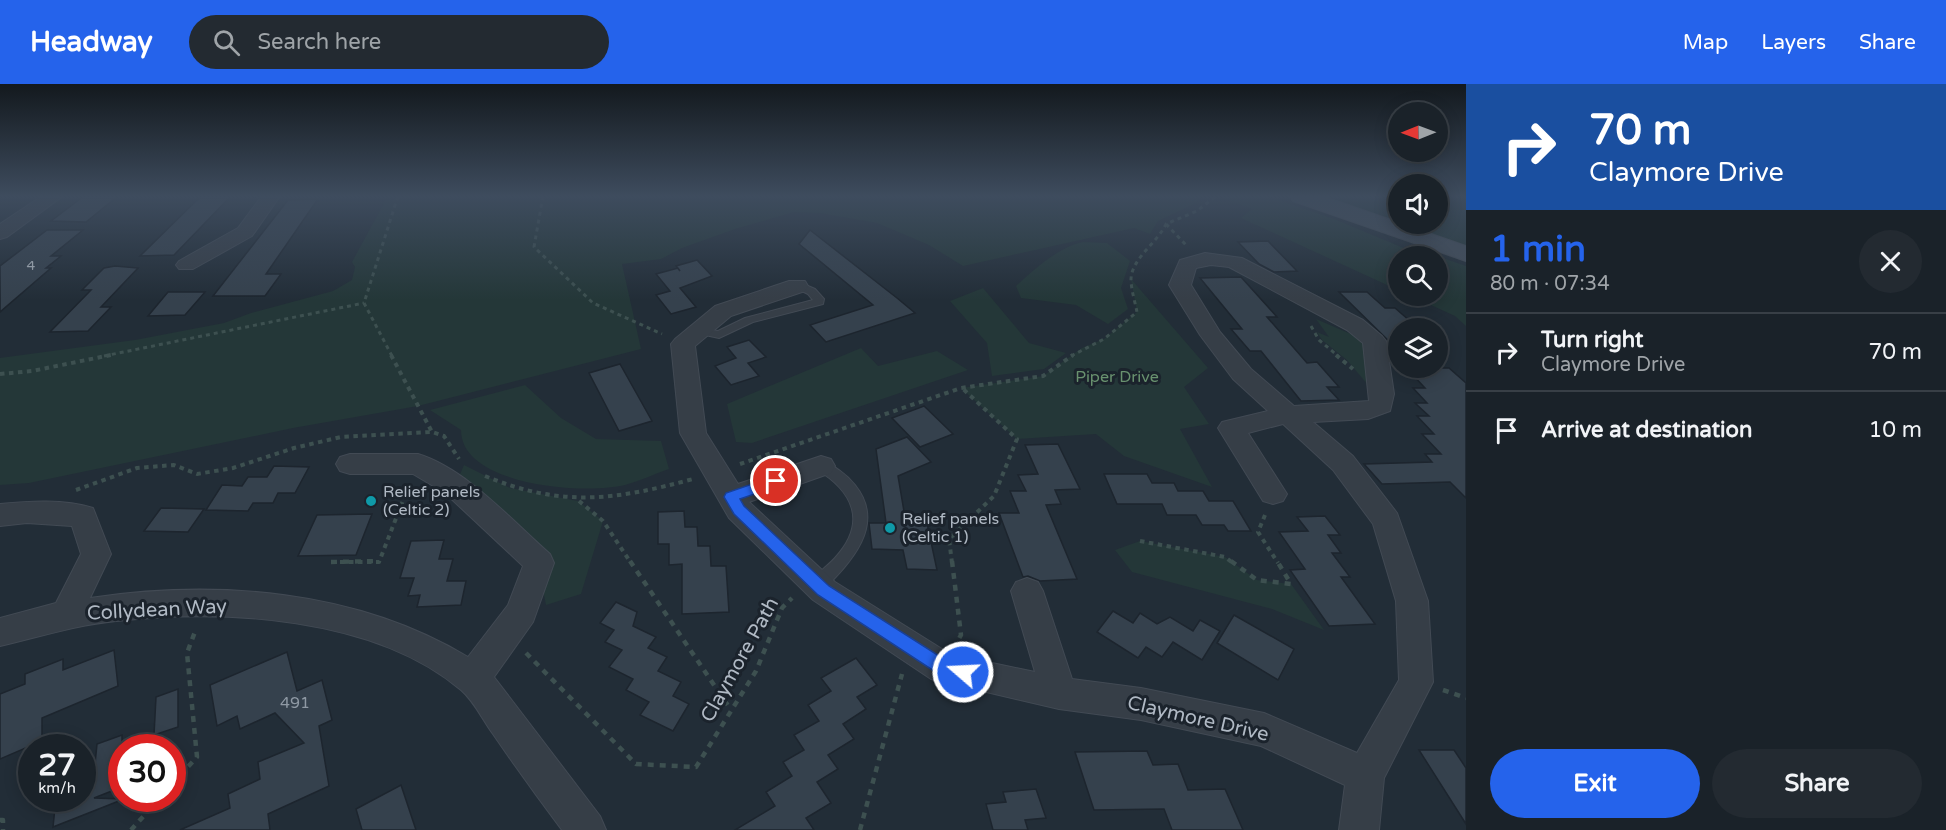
<!DOCTYPE html>
<meta charset="utf-8">
<style>
:root{--surface:#1a2229;--page:#232a31;--text:#f1f3f6;--muted:#9fa4a8;--line:#383f46;--accent:#2563eb}
body{margin:0;font-family:"Varela Round",sans-serif;background:var(--page);color:var(--text);height:100vh;display:flex;flex-direction:column;font-size:22px;white-space:nowrap}
*{box-sizing:border-box;margin:0}
p{font-size:20px;color:var(--muted)}
.icon{flex:none;width:33px;height:33px;fill:none;stroke:currentColor;stroke-width:2;stroke-linecap:round;stroke-linejoin:round}
.map{position:relative;flex:1;overflow:hidden}
.sheet{display:flex;flex-direction:column;background:var(--surface);width:480px}
.sheet>*{flex:none}
.guide{background:#1a4fa0;color:#fff;overflow:hidden}
.needle{width:39px;rotate:269deg}
.controls{position:absolute;left:1388px;top:18px;display:grid;gap:12px}
.controls a{display:grid;place-items:center;width:60px;height:60px;border-radius:50%;background:var(--surface);box-shadow:0 3px 15px #0003,0 0 0 2px var(--line);font-size:30px}
.speed{position:absolute;left:18px;top:650px;display:flex;gap:12px;font-size:30px;font-weight:700;text-align:center}
.speed>*{display:grid;place-content:center;width:78px;height:78px;border-radius:50%;background:var(--surface);box-shadow:0 3px 15px #0003,0 0 0 2px var(--line);line-height:1}
.speed small{font-size:15px;font-weight:400}
.speed .limit{border:9px solid #d22;background:#fff;color:#111}
.pin{position:absolute;display:grid;place-items:center;width:51px;height:51px;color:#fff;margin:-26px;border:3px solid #fff;border-radius:50%;box-shadow:0 2px 6px #0007}
.me{position:absolute;width:66px;margin:-33px;rotate:289deg;stroke-linejoin:round;filter:drop-shadow(0 0 4px #0008)}
.turn{display:flex;align-items:center;gap:21px;height:126px;padding:0 24px;font-size:27px}
.turn .icon{width:78px;height:78px;stroke-width:2.5}
.turn b{display:block;font-size:42px;line-height:51px}
.round{display:grid;place-items:center;flex:none;width:63px;height:63px;border-radius:32px;background:var(--page)}
.overview{display:flex;align-items:center;justify-content:space-between;height:102px;padding:0 24px}
h1{font-size:36px;font-weight:700;line-height:45px;color:var(--accent)}
.action{display:flex;gap:12px;margin-top:auto;padding:12px 24px}
.action a{flex:1;height:69px;border-radius:36px;background:var(--accent);color:#fff;font-size:24px;font-weight:700;line-height:69px;text-align:center}
.action a+a{background:var(--page);color:var(--text)}
ul{padding:0;list-style:none}
li{display:flex;align-items:center;gap:18px;height:78px;padding:0 24px;border-top:2px solid var(--line)}
li div{flex:1}
li b{display:block;font-size:22px}
li em{font-style:normal}
header{display:flex;align-items:center;gap:36px;box-sizing:border-box;height:84px;padding:0 30px;background:var(--accent);color:#fff}
header strong{font-size:28px}
nav{display:flex;gap:33px;margin-inline-start:auto;font-size:21px}
.search{width:420px;height:54px;background:var(--page);display:flex;align-items:center;gap:15px;box-sizing:border-box;padding:0 21px;border-radius:33px;color:var(--muted);font-size:22px}
main{display:flex;flex:1;min-height:0}
.map>svg:first-child{display:block}
</style>
<header>
<strong>Headway</strong>
<div class="search"><svg class="icon" aria-label="search" viewBox="0 0 24 24"><circle cx="10" cy="10" r="6"/><path d="M15 15l6 6"/></svg>Search here</div>
<nav><a>Map</a><a>Layers</a><a>Share</a></nav>
</header>
<main>
<div class="map">
<svg width="1466" height="746" viewBox="0 0 1466 746">
<rect width="100%" height="100%" fill="#222d37"/>
<g fill="#243738">
<polygon points="388,112 1202,112 1196,119 1158,137 1150,150 1134,144 963,182 929,161 877,139 820,129 794,128 735,145 682,164 661,175 622,180 641,265 418,322 293,344 29,399 0,401 0,274 135,256 224,239 251,229 333,207 352,196 355,183 352,178"/>
<polygon points="1226,112 1267,112 1334,135 1423,172 1398,172 1398,206 1241,134 1252,125 1223,114"/>
<polygon points="1315,112 1398,112 1398,140 1437,140 1437,112 1466,112 1466,164"/>
<path d="M1083 158 1107 159 1130 177 1121 204 1128 225 1108 240 1076 221 1021 214 1016 202C1036 184 1057 164 1083 158Z"/>
<polygon points="1443,174 1466,182 1466,242 1455,232 1411,212 1437,212 1437,178"/>
<polygon points="1131,195 1208,284 1184,303 1209,340 1180,345 1212,403 1124,372 1096,350 1017,355 961,304 1043,292 1082,264 1104,255 1137,228"/>
<polygon points="983,204 1029,259 1066,269 1044,285 992,292 987,259 950,217"/>
<polygon points="1316,235 1360,254 1367,262 1368,301 1347,276 1322,256 1317,248 1329,253"/>
<polygon points="861,264 878,282 937,267 968,286 752,359 736,358 727,320"/>
<path d="M525 301 561 334 596 355 661 357 669 385C654 390 640 397 625 401 585 411 461 402 461 346L430 326Z"/>
<polygon points="464,381 510,404 578,417 603,437 581,510 546,521 538,479 455,402"/>
<polygon points="1140,457 1225,473 1257,496 1291,500 1324,546 1272,525 1132,488 1115,466"/>
</g>
<g fill="#35414d" stroke="#1d252e" stroke-width="1.5">
<polygon points="84,112 118,112 86,138 51,137"/>
<polygon points="201,112 231,112 174,171 140,172"/>
<polygon points="318,115 266,190 281,190 265,212 213,212 288,116"/>
<polygon points="47,146 83,146 51,172 61,172 46,184 51,184 0,228 0,182"/>
<polygon points="810,146 897,214 915,229 826,258 810,241 873,221 799,160"/>
<polygon points="1268,157 1297,187 1274,188 1259,180 1238,158"/>
<polygon points="697,176 712,192 680,204 696,223 671,230 656,211 670,207 656,190 678,184 680,187 676,182"/>
<polygon points="115,182 138,184 101,223 111,223 88,247 50,248 91,206 82,206 104,184"/>
<polygon points="1241,193 1277,233 1267,233 1307,279 1317,278 1339,303 1327,303 1339,316 1301,317 1261,267 1250,267 1231,245 1242,245 1200,194"/>
<polygon points="168,208 205,208 185,231 148,232"/>
<polygon points="1339,208 1367,208 1385,224 1395,224 1418,244 1398,244 1398,266"/>
<polygon points="749,256 766,273 748,279 759,292 731,301 715,282 736,274 727,263"/>
<polygon points="620,280 652,337 619,347 589,289"/>
<polygon points="1413,284 1449,284 1466,299 1466,414 1450,398 1382,400 1364,380 1432,378 1425,370 1441,370 1422,350 1434,350 1417,332 1429,332 1415,319 1427,319 1413,304 1425,304 1411,289 1418,289"/>
<polygon points="924,322 953,350 920,363 892,334"/>
<polygon points="907,353 931,378 898,392 906,439 927,439 937,486 907,485 903,466 872,465 869,439 886,439 876,365"/>
<polygon points="1058,360 1080,405 1055,406 1061,420 1046,421 1077,495 1040,497 1028,492 1023,493 999,429 1019,429 1010,407 1026,407 1018,391 1038,390 1025,361"/>
<polygon points="274,382 309,383 295,409 278,409 273,419 253,419 248,427 206,426 222,401 242,402 248,393 267,393"/>
<polygon points="1104,390 1147,390 1152,399 1174,399 1178,407 1203,407 1209,417 1233,417 1251,447 1228,447 1224,441 1202,441 1196,431 1167,431 1162,420 1117,420"/>
<polygon points="161,424 204,425 188,448 144,447"/>
<polygon points="684,427 685,443 697,443 698,462 710,462 711,482 726,482 729,528 682,530 682,480 669,481 669,460 658,460 658,428"/>
<polygon points="372,430 356,471 298,472 317,431"/>
<polygon points="1325,432 1340,451 1328,451 1341,469 1332,469 1350,493 1341,493 1375,540 1329,542 1290,486 1305,485 1279,448 1308,447 1297,433"/>
<polygon points="444,456 439,475 453,475 447,497 466,497 461,521 417,523 420,511 408,512 414,494 400,494 411,457"/>
<polygon points="616,518 637,528 633,542 656,553 648,564 667,573 658,587 681,598 673,612 689,620 673,647 640,631 649,618 626,606 633,595 609,583 622,566 605,558 614,546 600,539"/>
<polygon points="1113,527 1133,539 1140,529 1157,540 1170,533 1193,547 1200,536 1220,547 1202,576 1173,558 1162,573 1146,563 1138,574 1097,548"/>
<polygon points="1234,531 1294,565 1278,596 1217,559"/>
<polygon points="114,566 118,602 42,634 42,657 0,675 0,610 25,600 25,590 63,575 63,586"/>
<polygon points="287,568 297,607 322,596 332,636 319,642 329,702 268,730 270,746 180,746 230,724 228,710 260,695 258,678 304,659 275,629 240,645 237,632 217,642 210,601"/>
<polygon points="856,574 877,601 857,613 866,625 843,640 854,655 828,671 838,685 817,698 831,719 806,734 814,746 735,746 775,722 766,708 792,692 783,678 804,666 794,651 819,637 808,621 831,607 821,594"/>
<polygon points="178,605 178,643 154,651 156,613"/>
<polygon points="122,651 122,703 94,714 124,715 53,743 56,714 82,714 82,685 95,680 97,660"/>
<polygon points="1419,666 1454,666 1466,684 1466,740"/>
<polygon points="1147,667 1153,681 1178,680 1188,706 1225,705 1243,746 1172,746 1164,725 1094,726 1075,668"/>
<polygon points="401,701 416,746 362,746 356,725"/>
<polygon points="1036,705 1046,734 1025,736 1028,746 993,746 986,720 1006,718 1003,708"/>
</g>
<g fill="none" stroke-linecap="round" stroke-linejoin="round">
<g stroke="#424a54" stroke-width="2">
<g id="lane">
<polygon points="801,199 815,205 824,215 823,220 753,238 719,254 696,249 694,247 700,244 718,247 745,234 813,216 808,210 792,202 793,200"/>
<path d="M821 377C834 381 847 391 855 401 887 441 850 479 823 506L817 507 811 506 809 501C815 490 827 483 835 474 868 438 853 407 816 385L814 382 816 379Z"/>
</g>
</g>
<g stroke="#424a54" stroke-width="2">
<g id="street">
<polygon points="42,112 63,112 7,153 0,155 0,140"/>
<polygon points="262,112 280,112 252,152 193,185 179,185 176,181 179,177 238,144"/>
<path d="M1205 169 1242 174 1363 236 1382 252 1386 257 1394 310 1390 327 1368 335 1313 338 1353 372 1397 429 1428 517 1433 598 1384 694 1379 746H1339L1345 701 1261 662 1141 636 1059 625 931 595 813 516 729 434 680 349 671 260 675 255 715 222 789 197H805L808 202 805 207 731 232 695 262 706 349 738 400 821 372 831 375 835 382 831 389 749 418 835 498 950 570 1035 588 1011 507 1016 498 1027 494 1038 498 1043 507 1072 595 1141 604 1264 629 1357 669 1399 596 1396 517 1373 440 1333 386 1283 340 1248 349 1287 410 1283 417 1273 420 1263 417 1218 344 1222 338 1268 327 1233 295 1200 251 1169 201 1180 176ZM1211 181 1229 183 1347 246 1363 259 1369 317 1294 322 1251 285 1220 248 1191 201 1196 184Z"/>
<path d="M350 370H418C467 385 512 437 550 470L554 479 533 538 494 593 600 732 606 746H562C538 714 515 682 493 650 482 635 474 617 461 606 374 532 223 525 116 537 76 541 39 553 0 562V534L56 519 81 470 72 442 27 439 0 442V420C30 417 64 415 93 424L111 470 90 514C217 495 357 506 468 573L508 521 523 482 445 409 413 390H350L340 387 336 380 340 373Z"/>
</g>
</g>
<g stroke="#424a54" stroke-width="2">
<polygon id="secondary" points="1290,112 1322,112 1466,162 1466,177 1293,117"/>
</g>
<g stroke="#3d5050" stroke-width="3" stroke-dasharray="4 4" stroke-linecap="butt">
<polyline points="543,112 534,163 593,219 662,250"/>
<polyline points="1166,140 1186,161"/>
<polyline points="1311,242 1319,256 1338,272"/>
<polyline points="104,272 364,219"/>
<polyline points="392,272 364,219 398,112"/>
<path d="M1071 272 1104 255 1137 228C1135 218 1131 205 1131 195 1132 174 1158 158 1166 140L1197 127 1216 112"/>
</g>
<g stroke="#3d5050" stroke-width="4" stroke-dasharray="4.5 4.5" stroke-linecap="butt">
<polyline points="391,271 432,348"/>
<polyline points="1336,271 1353,285"/>
<polyline points="0,290 32,287 111,271"/>
<polyline points="740,380 961,304 1043,292 1073,271"/>
<path d="M485 392C562 424 615 416 693 395"/>
<polyline points="76,406 137,384 174,381 197,390 233,384 294,364 341,353 432,348 444,352 459,375"/>
<polyline points="579,417 603,437 631,479"/>
<polyline points="1265,431 1258,448 1278,479"/>
<polyline points="1140,457 1225,473 1233,479"/>
<polyline points="331,478 379,478 409,401"/>
<polyline points="952,479 949,455 994,412 1017,355 962,304"/>
</g>
<g stroke="#3d5050" stroke-width="4.5" stroke-dasharray="6 6" stroke-linecap="butt">
<polyline points="630,477 731,626"/>
<polyline points="952,477 961,551 956,560"/>
<polyline points="1231,477 1257,496 1291,500 1277,477"/>
<polyline points="331,478 379,477"/>
<polyline points="526,569 636,680 696,683 756,587 782,524 792,514"/>
<polyline points="1443,606 1466,614"/>
<polyline points="172,700 197,673 187,569 196,545"/>
<polyline points="0,736 3,736 3,746"/>
<polyline points="131,746 160,714"/>
<polyline points="860,746 902,590"/>
</g>
<use href="#lane" fill="#363e47" fill-rule="evenodd"/>
<use href="#street" fill="#363e47" fill-rule="evenodd"/>
<use href="#secondary" fill="#444e5a" fill-rule="evenodd"/>
</g>
<linearGradient id="sky" x2="0" y2="1"><stop stop-color="#13191e"/><stop offset="0.52" stop-color="#3e4c5e"/><stop offset="1" stop-color="#3e4c5e" stop-opacity="0"/></linearGradient>
<rect width="1466" height="216" fill="url(#sky)"/>
<polygon fill="#2563eb" stroke="#184099" stroke-width="1.5" points="776,392 783,397 781,401 740,415 744,422 829,502 947,577 969,583 971,588 969,593 963,596 937,589 818,511 734,430 724,413 726,409"/>
<g fill="#0f9aa8" stroke="#1b232c" stroke-width="2">
<circle cx="371" cy="417" r="6"/>
<circle cx="890" cy="444" r="6"/>
</g>
<g text-anchor="middle" dominant-baseline="central" stroke-width="6" stroke-linejoin="round" paint-order="stroke">
<g font-size="14" fill="#8f99a4">
<text x="31" y="181">4</text>
</g>
<g font-size="16" fill="#69926f" stroke="#1b232c">
<text x="1117" y="293">Piper Drive</text>
</g>
<g font-size="16" fill="#b0b9c4" stroke="#1b232c" text-anchor="start">
<text x="383" y="408">Relief panels<tspan x="383" dy="18">(Celtic 2)</tspan></text>
<text x="902" y="435">Relief panels<tspan x="902" dy="18">(Celtic 1)</tspan></text>
</g>
<g font-size="16" fill="#8f99a4">
<text x="295" y="619">491</text>
</g>
<g font-size="20" fill="#b0b9c4" stroke="#1b232c">
<text transform="translate(157 526) rotate(-3)">Collydean Way</text>
<text transform="translate(740 576) rotate(-61)">Claymore Path</text>
<text transform="translate(1198 635) rotate(13)">Claymore Drive</text>
</g>
</g>
</svg>
<div class="controls">
<a><svg class="needle" viewBox="-14 -14 28 28"><path d="M0-13l5 13h-10z" fill="#e53935"/><path d="M0 13l5-13h-10z" fill="#9fa4a8"/></svg></a>
<a><svg class="icon" aria-label="sound" viewBox="0 0 24 24"><path d="M4 9h4l5-4v14l-5-4H4zM17 9q2 3 0 6"/></svg></a>
<a><svg class="icon" aria-label="search" viewBox="0 0 24 24"><circle cx="10" cy="10" r="6"/><path d="M15 15l6 6"/></svg></a>
<a><svg class="icon" aria-label="layers" viewBox="0 0 24 24"><path d="M12 4l9 5-9 5-9-5zM3 14l9 5 9-5"/></svg></a>
</div>
<div class="speed"><div>27<small>km/h</small></div><div class="limit">30</div></div>
<div class="pin" style="left:776px;top:397px;background:#d93025"><svg class="icon" aria-label="arrive" viewBox="0 0 24 24"><path d="M6 21V4h12l-3 4 3 4H6"/></svg></div>
<svg class="me" style="left:963px;top:588px" viewBox="-20 -20 40 40"><circle r="17" fill="#2563eb" stroke="#fff" stroke-width="3"/><path d="M0-11L8 9 0 5-8 9z" fill="#fff"/></svg>
</div>
<section class="sheet">
<div class="guide">
<div class="turn"><svg class="icon" aria-label="right" viewBox="0 0 24 24"><path d="M7 20v-9h11M14 6l5 5-5 5"/></svg><div><b>70 m</b>Claymore Drive</div></div>
</div>
<div class="overview"><div><h1>1 min</h1><p>80 m · 07:34</p></div><a class="round"><svg class="icon" aria-label="close" viewBox="0 0 24 24"><path d="M6 6l12 12M18 6L6 18"/></svg></a></div>
<ul>
<li><svg class="icon" aria-label="right" viewBox="0 0 24 24"><path d="M7 20v-9h11M14 6l5 5-5 5"/></svg><div><b>Turn right</b><p>Claymore Drive</p></div><em>70 m</em></li>
<li><svg class="icon" aria-label="arrive" viewBox="0 0 24 24"><path d="M6 21V4h12l-3 4 3 4H6"/></svg><div><b>Arrive at destination</b></div><em>10 m</em></li>
</ul>
<div class="action"><a>Exit</a><a>Share</a></div>
</section>
</main>
